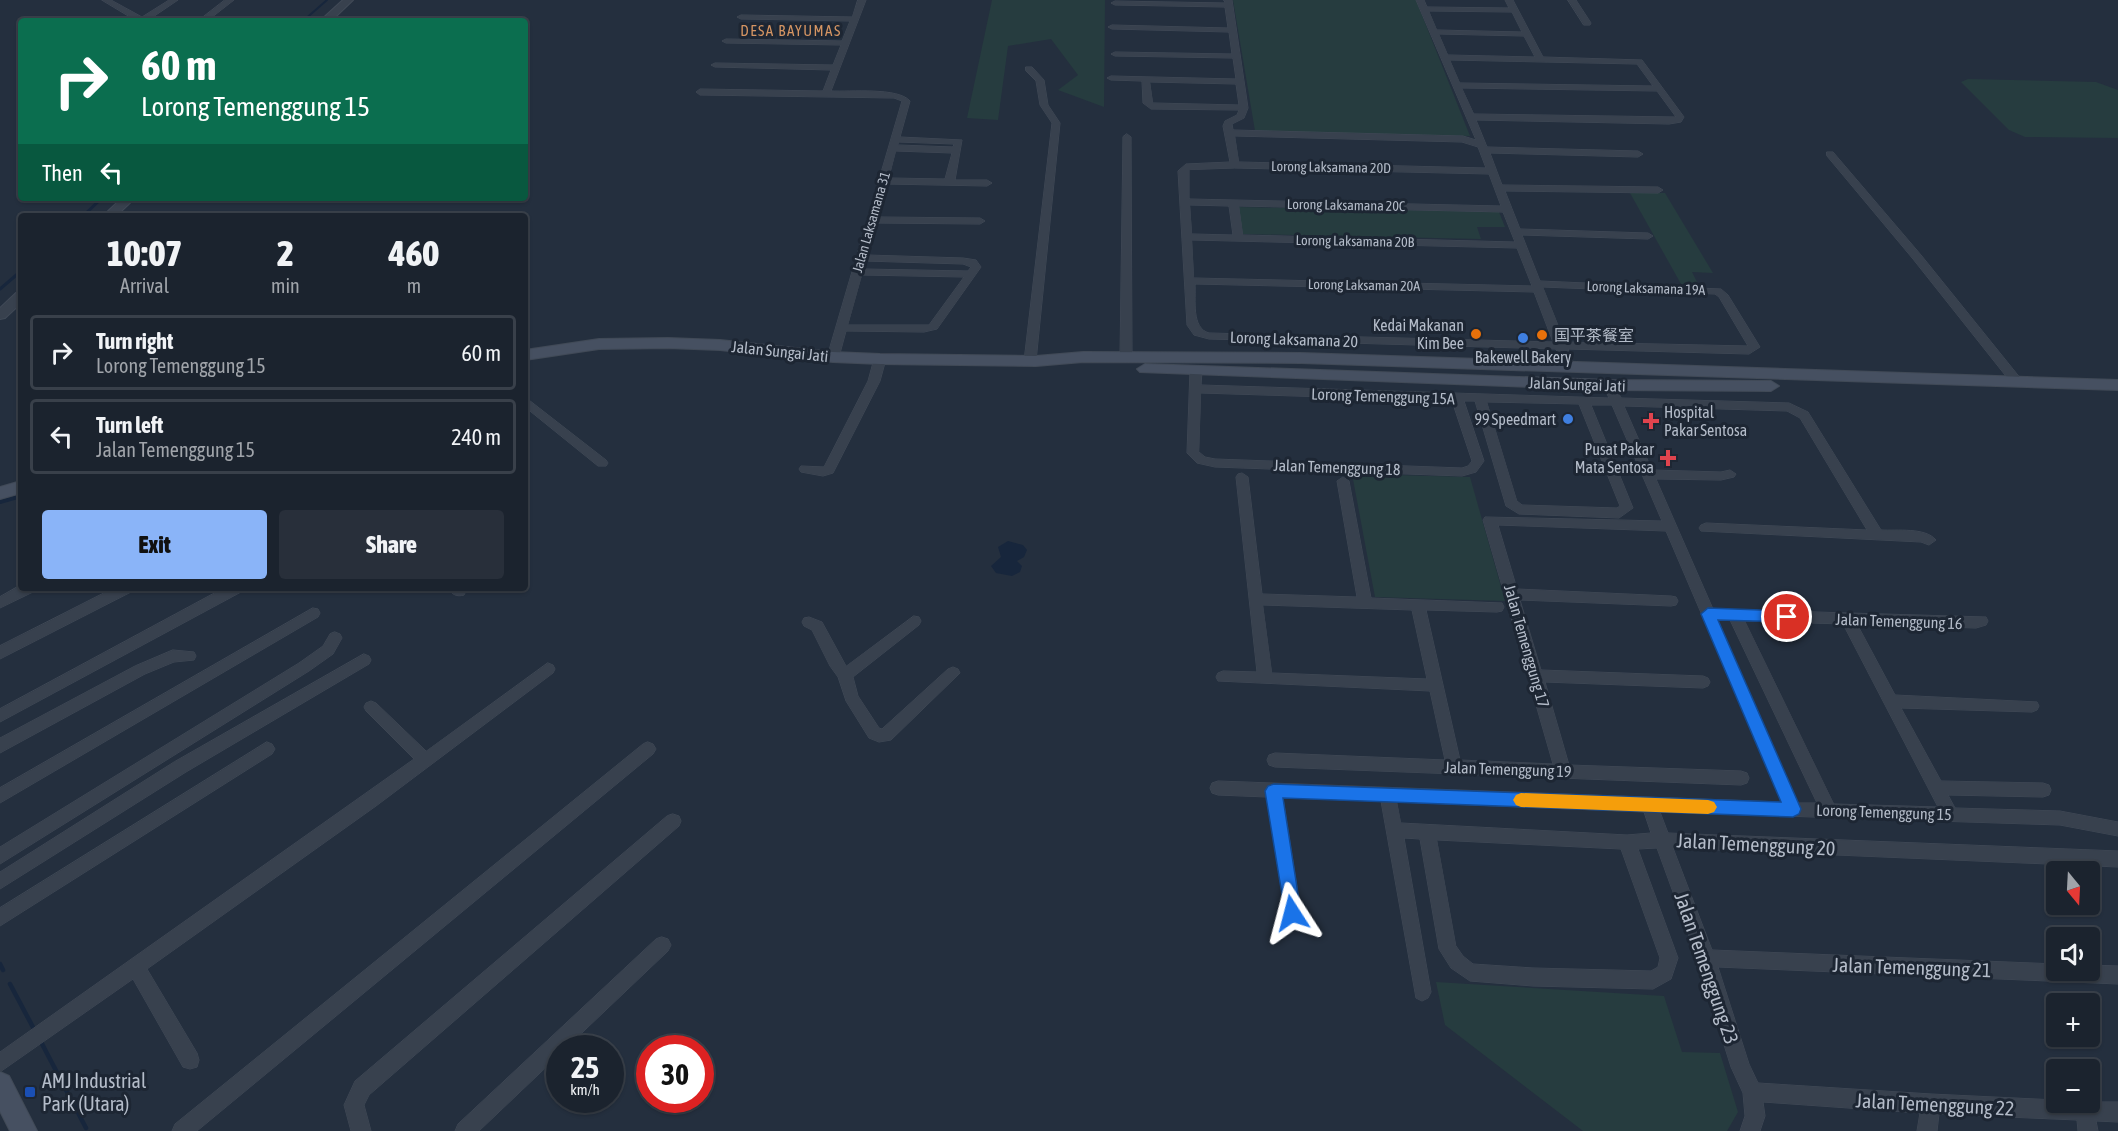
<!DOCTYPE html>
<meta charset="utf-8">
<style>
:root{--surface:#1b232e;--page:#282f3a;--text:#f1f3f6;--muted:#a0a4aa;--line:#39404a;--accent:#8ab4f8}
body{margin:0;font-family:"Asap Condensed","Noto Sans SC",sans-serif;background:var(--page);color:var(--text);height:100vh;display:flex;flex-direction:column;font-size:22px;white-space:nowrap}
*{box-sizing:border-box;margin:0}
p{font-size:20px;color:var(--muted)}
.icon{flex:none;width:33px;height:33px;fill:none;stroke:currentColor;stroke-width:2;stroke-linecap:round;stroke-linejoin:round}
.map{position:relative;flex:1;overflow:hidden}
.panel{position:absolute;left:18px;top:213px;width:510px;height:378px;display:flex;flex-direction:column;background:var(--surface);border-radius:6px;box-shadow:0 2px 4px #0004,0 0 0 2px var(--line)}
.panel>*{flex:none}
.guide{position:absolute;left:18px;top:18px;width:510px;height:183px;border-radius:6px;box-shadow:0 2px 4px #0004,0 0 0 2px var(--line);background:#0b6e4f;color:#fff;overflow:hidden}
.needle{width:39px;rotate:162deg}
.fabs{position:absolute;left:2046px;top:861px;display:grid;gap:12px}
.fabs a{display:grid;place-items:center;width:54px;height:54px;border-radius:6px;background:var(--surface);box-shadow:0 2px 4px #0004,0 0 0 2px var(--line);font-size:30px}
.speed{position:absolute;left:546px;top:1035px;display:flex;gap:12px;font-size:30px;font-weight:700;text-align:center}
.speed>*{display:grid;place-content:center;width:78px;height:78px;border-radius:50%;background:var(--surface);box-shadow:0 2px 4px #0004,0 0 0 2px var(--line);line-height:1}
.speed small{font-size:15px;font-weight:400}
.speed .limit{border:9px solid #d22;background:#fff;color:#111}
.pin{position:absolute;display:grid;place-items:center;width:51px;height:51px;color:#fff;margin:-26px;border:3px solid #fff;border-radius:50%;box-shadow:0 2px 6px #0007}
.me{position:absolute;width:66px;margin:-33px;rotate:351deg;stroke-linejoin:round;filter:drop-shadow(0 0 4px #0008)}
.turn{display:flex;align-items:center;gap:21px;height:126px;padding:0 24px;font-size:27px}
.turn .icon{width:78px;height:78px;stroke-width:2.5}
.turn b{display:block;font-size:42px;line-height:51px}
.then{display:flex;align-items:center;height:57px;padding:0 24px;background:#0003;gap:12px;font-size:22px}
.eta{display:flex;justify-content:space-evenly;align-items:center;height:102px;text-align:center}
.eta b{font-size:36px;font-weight:800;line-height:42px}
.primary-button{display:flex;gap:12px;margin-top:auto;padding:12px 24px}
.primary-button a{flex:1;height:69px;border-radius:6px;background:var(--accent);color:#111;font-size:24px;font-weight:800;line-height:69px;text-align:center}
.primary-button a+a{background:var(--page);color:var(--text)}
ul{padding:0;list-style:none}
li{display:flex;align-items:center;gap:18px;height:75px;margin:0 12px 9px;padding:0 12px;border:3px solid var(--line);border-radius:6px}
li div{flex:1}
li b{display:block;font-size:22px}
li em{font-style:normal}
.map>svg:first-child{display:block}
</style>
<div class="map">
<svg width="2118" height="1131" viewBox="0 0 2118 1131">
<rect width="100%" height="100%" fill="#242f3e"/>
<g fill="#263c3f">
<polygon points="992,0 1105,0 1104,107 1058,90 1078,75 1051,39 1008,46 998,120 967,118"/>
<polygon points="1233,0 1416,0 1470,136 1255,131"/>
<polygon points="1968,79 2096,82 2118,90 2118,138 2025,137 2009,130 1961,82"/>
<polygon points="1630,193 1665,193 1713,273 1692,272 1698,284 1681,284"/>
<polygon points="1239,207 1499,212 1505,227 1477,227 1481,239 1242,234"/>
<polygon points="1352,474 1470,477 1505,601 1375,597"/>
<polygon points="1436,982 1664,996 1682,1052 1720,1053 1738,1112 1727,1131 1583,1131 1445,1025"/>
</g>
<polygon fill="#17263c" points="1008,541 1023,545 1027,550 1024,557 1017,561 1022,566 1020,572 1012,576 996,573 991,566 1001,557 998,547"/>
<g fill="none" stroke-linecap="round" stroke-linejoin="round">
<polyline stroke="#17263c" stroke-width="2" points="303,21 327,0"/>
<g stroke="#17263c" stroke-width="3">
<polyline points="83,216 102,198"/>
<polyline points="0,289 21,271"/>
</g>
<polyline stroke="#17263c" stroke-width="4" points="0,502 21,496"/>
<g stroke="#17263c" stroke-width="4.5">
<polyline points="0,964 3,970"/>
<polyline points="10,984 35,1031"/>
<polyline points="40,1040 86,1128"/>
</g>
<g stroke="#414a57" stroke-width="1">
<g id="minor">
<polygon points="102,0 111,0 142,17 169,0 178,0 147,21 137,21"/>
<polygon points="225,0 234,0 207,21 198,21"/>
<path d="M858 0H866L831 91C850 92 898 87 910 101L900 137 962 140 955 180H987L992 183 987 186 887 184 878 217 980 218 985 221 980 224 876 223 867 255 963 258 976 260 981 267 937 329 924 332 846 331 839 357 833 361 827 357 902 101 894 98 700 95 696 92 700 89 823 91 831 70 715 67 711 65 715 63 833 65 841 45 726 43 722 41 726 39 842 41 850 21 741 19 737 17 741 15 852 17ZM899 142 954 144 953 147 898 145ZM896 151 952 153 945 179 889 178ZM865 261 963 264 971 267 968 271 863 269ZM862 275 964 277 929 325H848Z"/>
<path d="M1224 0H1232L1248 108 1244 118 1232 124 1233 130 1463 136 1476 140 1416 0H1424L1427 7 1509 8 1505 0H1513L1543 57 1642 60 1684 117 1681 122 1669 124 1476 120 1487 147 1638 151 1643 154 1638 157 1490 153 1502 185 1658 187 1663 190 1658 193 1505 191 1520 229 1648 233 1653 236 1648 239 1522 235 1540 281 1721 289 1728 295 1760 347 1749 354 1568 349 1574 365 1568 369 1562 365 1556 349 1209 339 1194 335 1187 325 1178 171 1186 164 1230 162 1223 126 1225 121 1237 115 1239 110 1151 109 1143 103 1142 81 1111 80 1107 78 1111 76 1236 79 1233 58 1115 56 1111 54 1115 52 1232 54 1229 32 1112 29 1108 27 1112 25 1228 28 1225 7 1115 5 1111 3 1115 1 1225 3ZM1429 11 1512 12 1522 32 1437 30ZM1439 34 1524 36 1535 57 1448 55ZM1450 60 1637 64 1653 86 1460 83ZM1150 82 1236 84 1239 105 1153 103ZM1462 88 1657 91 1676 117 1474 114ZM1235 136 1462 142 1478 147 1486 168 1239 162ZM1235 168 1489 174 1501 206 1189 199V170ZM1190 205 1229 206 1233 235 1192 234ZM1239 206 1503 212 1515 242 1243 235ZM1192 240 1517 248 1532 286 1194 278ZM1195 284 1534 292 1553 342 1209 333C1191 328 1196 300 1195 284ZM1543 287 1715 294 1719 297 1748 346 1565 342Z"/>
<polygon points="1568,0 1576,0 1591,23 1590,25 1584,25"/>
<polygon points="1026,67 1032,67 1044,80 1048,105 1060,123 1036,361 1030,365 1024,361 1052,123 1040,105 1036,81 1026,71"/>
<polygon points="1127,134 1131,137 1132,357 1126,361 1120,357 1123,137"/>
<polygon points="1827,152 1833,152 1921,255 2021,379 2023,382 2021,385 2013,385 1913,259 1827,156"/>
<polygon points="880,355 886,359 880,381 833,473 823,476 801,472 799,469 801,466 824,467 868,381 874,359"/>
<path d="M1196 367 1202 371 1201 385 1609 398 1603 385 1609 381 1613 382 1621 398 1789 403 1808 412 1881 530C1897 531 1925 527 1936 540L1929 545 1921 542 1701 531 1699 528 1701 525 1706 523 1867 530 1800 418 1787 411 1624 406 1652 470 1721 472 1730 470 1736 474 1734 477 1721 480 1656 479 1713 609 1986 617 1988 621 1986 625 1976 628 1857 624 1895 695 2037 702 2039 706 2037 710 2032 712 1901 708 1941 781 2043 783 2049 785 2051 790 2049 795 2043 797 1948 795 1955 808 2060 811 2118 822V836L2060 825 1660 812 1668 833 2118 851V867L1673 848 1712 950 2056 964V970H2090V965L2118 966V984L1718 967 1749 1064 1758 1083 1931 1094 2056 1100V1102H2118V1122L2096 1121 2098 1131H2078L2077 1120 1939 1114 1937 1131H1917L1920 1113 1763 1102 1765 1116 1760 1131H1740L1745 1116 1743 1093 1731 1067 1697 958 1657 848 1638 849 1678 958 1671 979 1653 989 1533 986 1470 981 1451 968 1439 949 1420 839 1404 838 1431 992 1428 998 1422 1001 1416 998 1381 801 1283 798 1301 913 1298 919 1292 921 1286 919 1267 797 1218 795 1212 793 1210 788 1212 783 1218 781 1782 802 1666 531 1498 525 1517 589 1671 596 1676 597 1678 601 1676 605 1671 606 1520 600 1541 670 1703 676 1708 678 1710 682 1708 686 1703 688 1545 682 1569 765 1741 771 1747 773 1749 778 1747 783 1741 785 1275 767 1269 765 1267 760 1269 755 1275 753 1445 760 1430 691 1218 681 1216 677 1218 673 1223 671 1257 672 1236 477 1238 474 1242 473 1248 477 1262 594 1357 597 1337 481 1343 477 1349 481 1371 598 1502 603 1504 607 1502 611 1497 612 1426 610 1460 760 1553 764 1483 520 1485 517 1662 521 1612 405H1591L1633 508 1619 518 1519 514 1506 506 1475 401H1464L1484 461 1476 472 1462 476 1215 467 1197 463 1187 453 1190 371ZM1201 393 1452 401 1472 461 1468 466 1462 468 1215 459 1205 457 1199 452ZM1487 402 1579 404 1620 506 1617 508 1522 505 1517 501ZM1263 605 1412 610 1427 679 1272 673ZM1718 620H1730L1817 803H1798ZM1745 621 1843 624 1938 807 1834 804ZM1397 802 1644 812 1651 833 1627 835 1401 823ZM1437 840 1621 849 1660 958 1658 967 1651 971 1533 968 1473 964 1463 956 1456 946Z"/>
<polygon points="525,397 606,460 608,463 606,466 598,466 525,407"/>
<polygon points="21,585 21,588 35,588 33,592 0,608 0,597"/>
<polygon points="114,588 133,588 131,592 0,659 0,646"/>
<polygon points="224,588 243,588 241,592 0,722 0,709"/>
<path d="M448 588H464L466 591 464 595C457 597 452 595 448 588Z"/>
<polygon points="313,608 318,609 320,613 318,617 0,803 0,788"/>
<polygon points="914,616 919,617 921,621 919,625 853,677 858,696 879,728 882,729 948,669 953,667 958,669 960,673 891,740 879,742 869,738 846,701 838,677 830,666 812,630 804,626 802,622 804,618 809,617 822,622 846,666"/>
<polygon points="335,632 340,634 342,638 333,654 309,671 0,864 0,847 299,663 323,646 330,634"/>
<polygon points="173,650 194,652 196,656 194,660 174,662 145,674 0,753 0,738 135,666"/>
<polygon points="364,654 369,656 371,660 369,664 186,772 0,889 0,872 174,762"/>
<polygon points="548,663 553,665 555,669 553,673 376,806 147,969 197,1053 199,1060 197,1067 190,1069 183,1067 133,979 0,1072 0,1052 414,759 366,711 364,707 366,703 371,701 376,703 426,751"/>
<polygon points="267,742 272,744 275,749 272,754 0,926 0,908"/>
<polygon points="648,742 653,744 656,749 653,754 197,1131 172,1131 175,1124 643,744"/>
<polygon points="673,814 679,816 681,821 679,826 369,1095 364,1105 371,1131 351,1131 344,1105 355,1081 667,816"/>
<polygon points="662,937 668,939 671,945 668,951 566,1048 560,1048 560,1054 479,1131 455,1131 458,1124 656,939"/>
</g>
</g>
<g stroke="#414a57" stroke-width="2">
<g id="tertiary">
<polygon points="343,0 353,0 331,21 320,21"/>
<polygon points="122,198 135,198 116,216 103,216"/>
<polygon points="21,292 21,303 5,318 0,319 0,308 16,293"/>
</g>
</g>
<g stroke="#414a57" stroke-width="2">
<g id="secondary">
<polygon points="668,338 720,340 833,352 880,354 1036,356 1083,352 1301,353 2118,380 2118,390 1301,363 1083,362 1036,366 880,364 833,362 720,350 668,348 599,349 525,360 525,350 599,339"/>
<polygon points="1145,364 1609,380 1771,381 1779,386 1771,391 1609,390 1140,372 1137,369"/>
<polygon points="21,481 21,493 0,499 0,487"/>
<polygon points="0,1072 9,1076 37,1131 10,1131 0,1111"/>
</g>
</g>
<use href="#minor" fill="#38414e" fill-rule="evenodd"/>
<use href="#tertiary" fill="#38414e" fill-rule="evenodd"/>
<use href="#secondary" fill="#465061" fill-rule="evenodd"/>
</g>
<polygon fill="#1a73e8" stroke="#114b97" stroke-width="1.5" points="1708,608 1787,611 1794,617 1787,622 1718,620 1801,809 1799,814 1793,817 1283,798 1301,913 1298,919 1292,921 1286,919 1265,791 1268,786 1274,784 1781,802 1701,614"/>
<polygon fill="#f59e0b" points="1521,793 1708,800 1714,802 1717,807 1714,812 1708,814 1521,807 1516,805 1513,800 1516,795"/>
<g fill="#e8710a" stroke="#1d2633" stroke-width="2">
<circle cx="1476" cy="334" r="6"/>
<circle cx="1542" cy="335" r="6"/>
</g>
<g fill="#3f7fe0" stroke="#1d2633" stroke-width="2">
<circle cx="1523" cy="338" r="6"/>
<circle cx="1568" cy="419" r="6"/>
</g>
<g fill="#e0444e" stroke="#1d2633" stroke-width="2">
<path d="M1648 412h6v6h6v6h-6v6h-6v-6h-6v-6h6z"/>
<path d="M1665 449h6v6h6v6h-6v6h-6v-6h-6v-6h6z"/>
</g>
<rect fill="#1a4fb4" stroke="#1d2633" stroke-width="2" x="24" y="1086" width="12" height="12" rx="3"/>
<g text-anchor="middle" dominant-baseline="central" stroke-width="6" stroke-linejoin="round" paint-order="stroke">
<g font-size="14" fill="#b4bcc9" stroke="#1d2633">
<text transform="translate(1331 167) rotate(1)">Lorong Laksamana 20D</text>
<text transform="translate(1346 205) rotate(1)">Lorong Laksamana 20C</text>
<text transform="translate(871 222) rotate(-74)">Jalan Laksamana 31</text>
<text transform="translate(1355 241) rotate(1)">Lorong Laksamana 20B</text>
<text transform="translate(1364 285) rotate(1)">Lorong Laksaman 20A</text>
<text transform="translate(1646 288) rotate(2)">Lorong Laksamana 19A</text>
</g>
<g font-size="15" letter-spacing="1.5" fill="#d59563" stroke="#1d2633">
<text x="791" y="30">DESA BAYUMAS</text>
</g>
<g font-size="16" fill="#b4bcc9" stroke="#1d2633" text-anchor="end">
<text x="1464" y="325">Kedai Makanan<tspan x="1464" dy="18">Kim Bee</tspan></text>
<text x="1554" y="335" text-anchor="start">国平茶餐室</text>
<text x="1523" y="357" text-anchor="middle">Bakewell Bakery</text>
<text x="1664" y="412" text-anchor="start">Hospital<tspan x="1664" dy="18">Pakar Sentosa</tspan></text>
<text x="1556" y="419">99 Speedmart</text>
<text x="1654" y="449">Pusat Pakar<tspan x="1654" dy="18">Mata Sentosa</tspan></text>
</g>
<g font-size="16" fill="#b4bcc9" stroke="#1d2633">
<text transform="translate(1294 339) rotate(2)">Lorong Laksamana 20</text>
<text transform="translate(780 351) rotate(6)">Jalan Sungai Jati</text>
<text transform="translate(1577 384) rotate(2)">Jalan Sungai Jati</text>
<text transform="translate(1383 396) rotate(2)">Lorong Temenggung 15A</text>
<text transform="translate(1337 467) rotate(2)">Jalan Temenggung 18</text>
<text transform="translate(1899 621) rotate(2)">Jalan Temenggung 16</text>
<text transform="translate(1527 646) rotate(74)">Jalan Temenggung 17</text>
<text transform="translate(1508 769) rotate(2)">Jalan Temenggung 19</text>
<text transform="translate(1884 812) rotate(2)">Lorong Temenggung 15</text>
</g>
<g font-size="20" fill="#b4bcc9" stroke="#1d2633">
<text transform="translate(1756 844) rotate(3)">Jalan Temenggung 20</text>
<text transform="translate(1912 967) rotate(2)">Jalan Temenggung 21</text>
<text transform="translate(1707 968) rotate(71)">Jalan Temenggung 23</text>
<text transform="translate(1935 1104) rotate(3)">Jalan Temenggung 22</text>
</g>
<g font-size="20" fill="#b4bcc9" stroke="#1d2633" text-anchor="start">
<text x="42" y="1080">AMJ Industrial<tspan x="42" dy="23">Park (Utara)</tspan></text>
</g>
</g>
</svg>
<div class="fabs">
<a><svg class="needle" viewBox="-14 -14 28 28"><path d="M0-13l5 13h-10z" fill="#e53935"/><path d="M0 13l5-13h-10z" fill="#a0a4aa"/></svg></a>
<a><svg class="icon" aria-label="sound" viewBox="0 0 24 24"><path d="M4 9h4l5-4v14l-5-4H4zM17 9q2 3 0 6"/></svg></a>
<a>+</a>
<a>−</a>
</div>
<div class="speed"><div>25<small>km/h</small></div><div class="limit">30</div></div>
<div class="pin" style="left:1787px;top:617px;background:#d93025"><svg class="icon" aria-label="arrive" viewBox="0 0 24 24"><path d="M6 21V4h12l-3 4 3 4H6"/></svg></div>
<svg class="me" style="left:1292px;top:913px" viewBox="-20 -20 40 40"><path d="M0-17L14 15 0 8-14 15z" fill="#1a73e8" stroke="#fff" stroke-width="4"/></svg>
<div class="guide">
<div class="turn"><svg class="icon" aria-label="right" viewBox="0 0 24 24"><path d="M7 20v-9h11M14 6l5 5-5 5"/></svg><div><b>60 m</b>Lorong Temenggung 15</div></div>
<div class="then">Then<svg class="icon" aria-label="left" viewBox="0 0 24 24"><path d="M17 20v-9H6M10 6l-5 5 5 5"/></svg></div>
</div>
<section class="panel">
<div class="eta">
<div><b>10:07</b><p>Arrival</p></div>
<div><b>2</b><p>min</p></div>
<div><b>460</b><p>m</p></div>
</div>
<ul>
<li><svg class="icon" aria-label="right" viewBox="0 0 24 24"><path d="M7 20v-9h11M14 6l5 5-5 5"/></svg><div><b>Turn right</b><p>Lorong Temenggung 15</p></div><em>60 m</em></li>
<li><svg class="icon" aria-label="left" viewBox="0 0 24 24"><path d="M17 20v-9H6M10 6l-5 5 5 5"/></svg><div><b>Turn left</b><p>Jalan Temenggung 15</p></div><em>240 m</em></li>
</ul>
<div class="primary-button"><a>Exit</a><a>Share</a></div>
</section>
</div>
